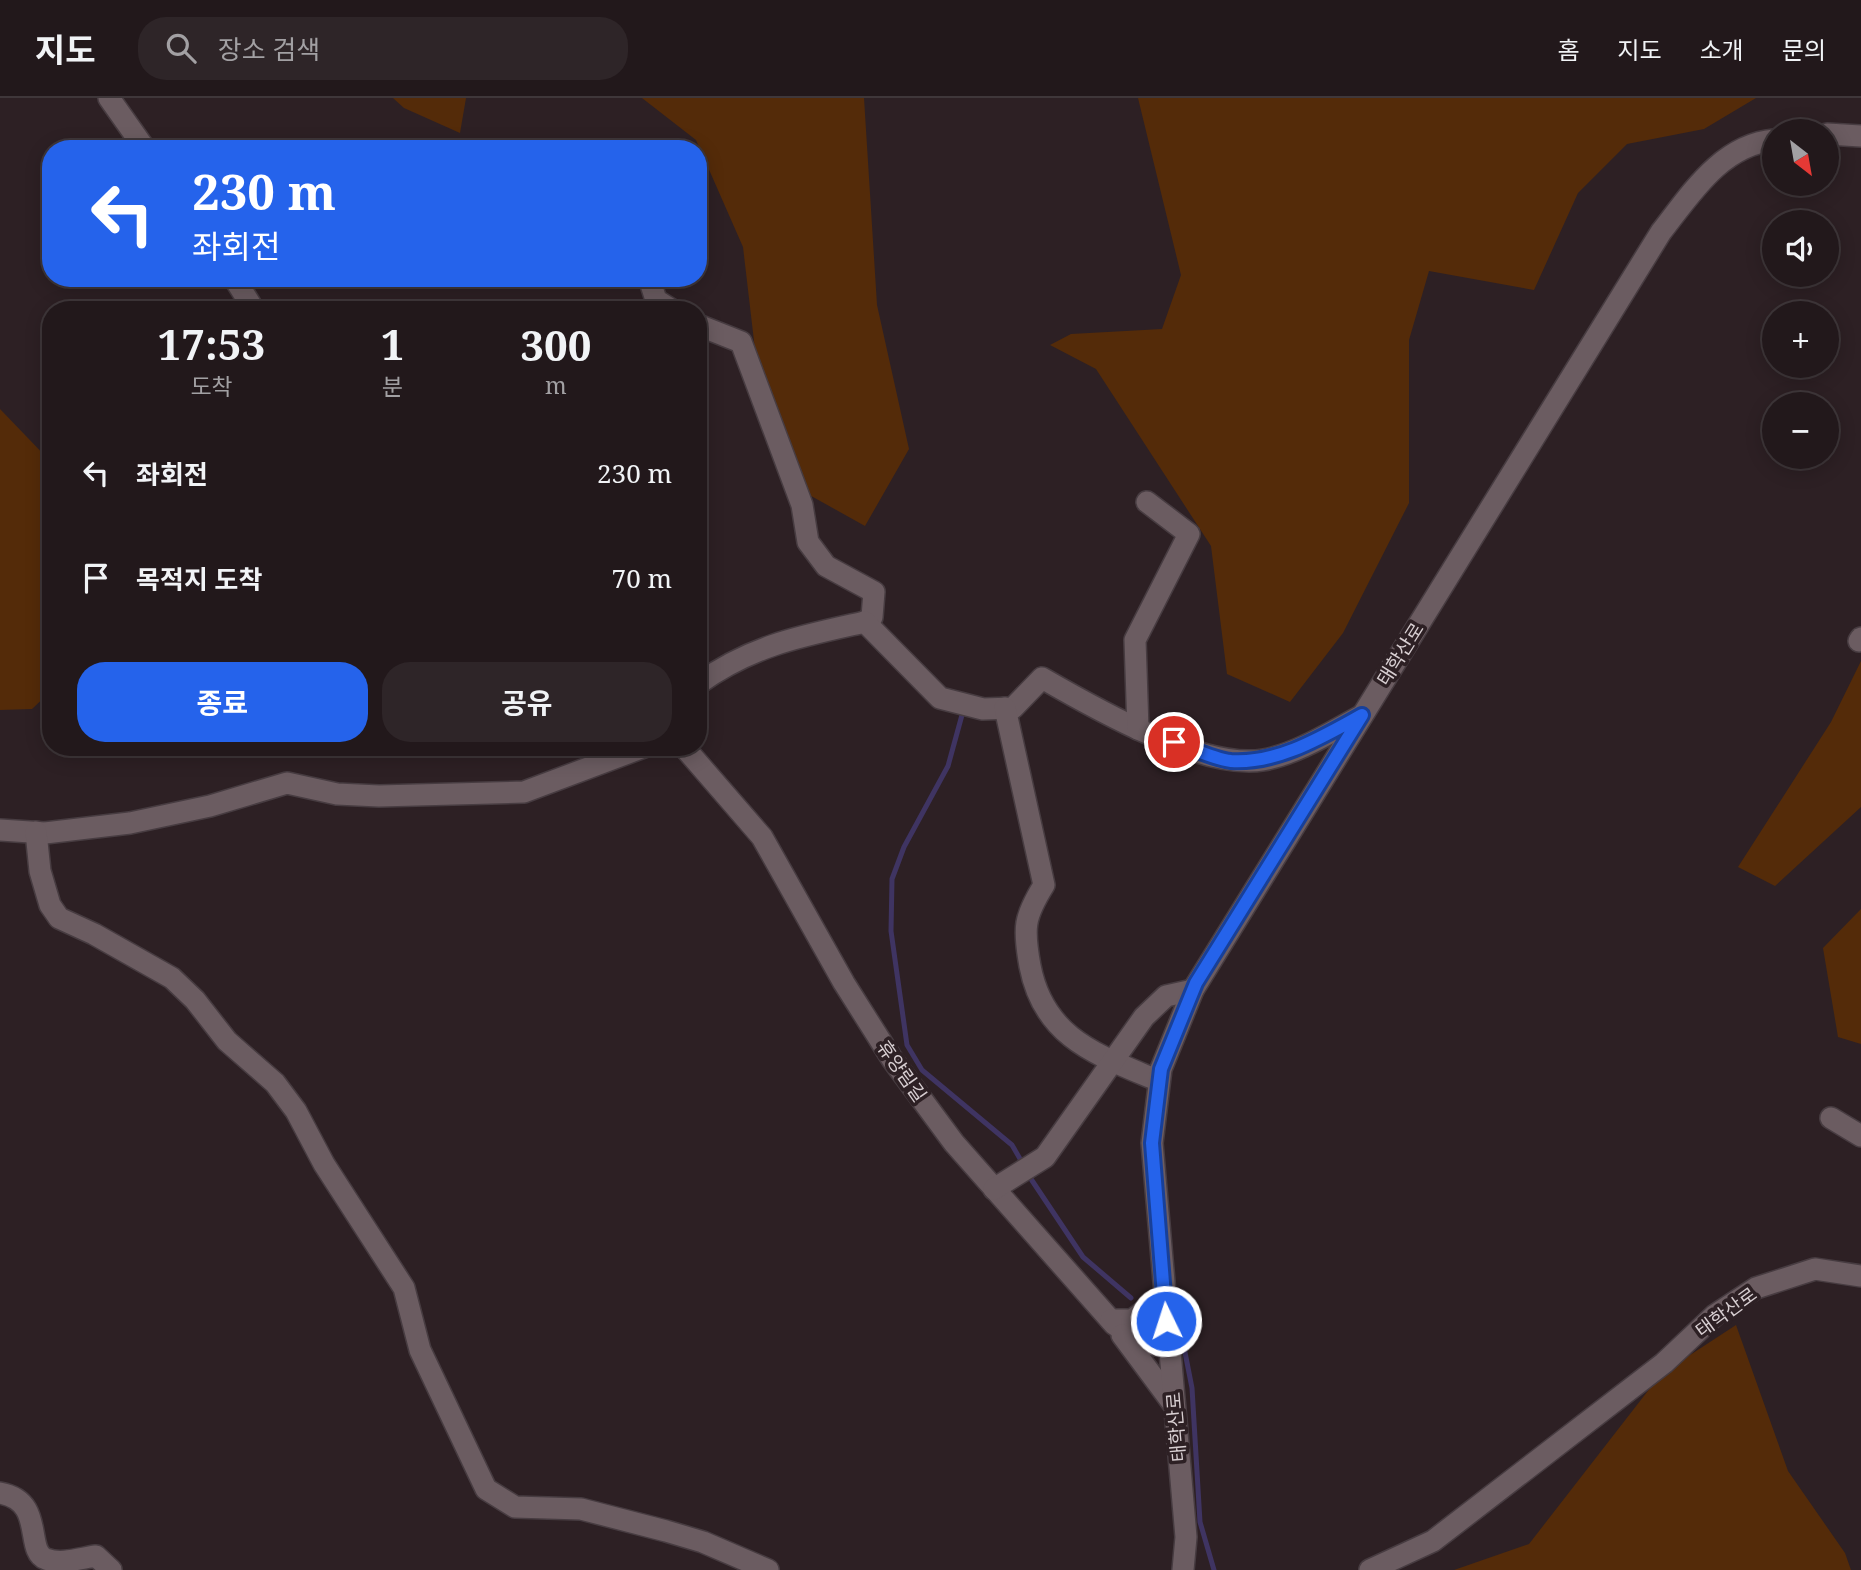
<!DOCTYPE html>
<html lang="ko">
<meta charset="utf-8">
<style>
:root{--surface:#22181b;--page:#2e2528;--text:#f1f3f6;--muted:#a2a0a3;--line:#3f373a;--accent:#2563eb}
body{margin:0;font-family:"Noto Serif","Noto Sans KR",serif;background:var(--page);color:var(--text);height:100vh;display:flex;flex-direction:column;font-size:26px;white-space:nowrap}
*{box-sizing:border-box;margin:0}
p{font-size:23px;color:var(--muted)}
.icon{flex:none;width:38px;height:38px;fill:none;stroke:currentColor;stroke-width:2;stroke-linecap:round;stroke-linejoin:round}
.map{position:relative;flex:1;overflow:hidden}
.drawer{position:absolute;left:42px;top:203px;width:665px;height:455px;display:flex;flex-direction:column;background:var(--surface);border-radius:28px;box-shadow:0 4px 18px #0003,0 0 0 2px var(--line)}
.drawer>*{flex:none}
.guide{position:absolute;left:42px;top:42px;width:665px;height:147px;border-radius:28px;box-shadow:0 4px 18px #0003,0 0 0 2px var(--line);background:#2563eb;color:#fff;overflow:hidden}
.needle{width:46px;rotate:149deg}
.controls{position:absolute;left:1762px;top:21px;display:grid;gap:14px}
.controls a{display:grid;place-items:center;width:77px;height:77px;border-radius:50%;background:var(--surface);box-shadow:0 4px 18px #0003,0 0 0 2px var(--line);font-size:35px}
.pin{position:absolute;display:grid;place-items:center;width:60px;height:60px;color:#fff;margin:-30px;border:4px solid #fff;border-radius:50%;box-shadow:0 2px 7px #0007}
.me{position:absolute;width:77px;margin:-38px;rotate:356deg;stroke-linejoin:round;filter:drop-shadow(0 0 5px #0008)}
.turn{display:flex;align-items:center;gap:24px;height:147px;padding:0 35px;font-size:32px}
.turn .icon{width:91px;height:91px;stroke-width:2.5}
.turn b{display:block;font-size:49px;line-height:60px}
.eta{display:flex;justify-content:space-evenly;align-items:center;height:119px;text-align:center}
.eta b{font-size:42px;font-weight:700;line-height:49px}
.action{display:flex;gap:14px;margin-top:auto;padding:14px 35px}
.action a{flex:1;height:80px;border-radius:28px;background:var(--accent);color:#fff;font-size:28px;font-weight:700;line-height:80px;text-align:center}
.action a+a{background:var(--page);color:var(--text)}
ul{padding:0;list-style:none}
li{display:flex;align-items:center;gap:21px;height:105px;padding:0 35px}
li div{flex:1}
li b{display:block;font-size:26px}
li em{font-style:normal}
header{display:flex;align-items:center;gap:42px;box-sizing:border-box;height:98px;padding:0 35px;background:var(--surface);border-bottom:2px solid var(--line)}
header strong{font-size:33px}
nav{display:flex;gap:38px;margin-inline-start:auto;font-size:24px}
.search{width:490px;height:63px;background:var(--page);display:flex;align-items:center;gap:18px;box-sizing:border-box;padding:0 24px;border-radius:28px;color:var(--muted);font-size:26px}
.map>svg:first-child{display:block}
</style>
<header>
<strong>지도</strong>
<div class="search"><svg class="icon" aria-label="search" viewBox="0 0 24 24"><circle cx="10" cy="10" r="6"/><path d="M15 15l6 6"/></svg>장소 검색</div>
<nav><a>홈</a><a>지도</a><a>소개</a><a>문의</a></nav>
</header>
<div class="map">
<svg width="1861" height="1472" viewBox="0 0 1861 1472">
<rect width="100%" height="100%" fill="#2d2024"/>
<g fill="#542b09">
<polygon points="393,0 466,0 460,35 404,10"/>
<polygon points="642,0 864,0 877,207 909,351 865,428 804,394 756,260 743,149 696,42"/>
<polygon points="1138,0 1756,0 1704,31 1627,46 1578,95 1534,192 1429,173 1409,242 1409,405 1343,535 1290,604 1227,576 1211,448 1096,271 1050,247 1071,236 1162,231 1181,177"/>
<polygon points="0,311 51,364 51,593 32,611 0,612"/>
<polygon points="1861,563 1861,709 1775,788 1738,769 1831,624"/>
<polygon points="1861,811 1861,946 1838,939 1823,850"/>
<polygon points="1736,1227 1788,1373 1845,1455 1851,1472 1454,1472 1529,1446 1661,1276"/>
</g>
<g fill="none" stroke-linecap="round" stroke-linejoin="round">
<g stroke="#3f3462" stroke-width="5">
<polyline points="962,617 948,668 904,749 892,781 891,833 907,947 922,972 1012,1047 1023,1066"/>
<polyline points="1027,1075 1083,1159 1131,1200"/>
<polyline points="1182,1239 1192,1290 1200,1424 1214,1472"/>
</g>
<g stroke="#473c41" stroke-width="24">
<g id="minor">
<polyline points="109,0 145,51"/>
<polyline points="1827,36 1861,38"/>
<polyline points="234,180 254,212"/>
<polyline points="649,180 656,202 672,212"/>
<polyline points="698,227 741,244 802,407 808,444 826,468 874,494 872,519 865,524"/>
<polyline points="1859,543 1861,540"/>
<path d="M698 586C752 547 802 538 865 524L940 600 983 611 1013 610 1042 580C1094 610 1202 672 1263 662 1297 656 1331 634 1361 618"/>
<path d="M1005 610 1044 787C1024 819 1023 830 1030 868 1044 941 1098 957 1159 983"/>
<polyline points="1138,631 1135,542 1189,436 1147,404"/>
<polyline points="684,649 762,739 844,885 892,961 954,1045 1114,1226 1143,1246 1168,1248"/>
<polyline points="0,732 45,735 130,725 210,708 287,685 337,696 379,698 524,694 644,649"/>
<polyline points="36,734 40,773 50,807 59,820 94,836 172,880 195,902 227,943 275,985 296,1013 324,1066 404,1190 420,1252 486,1391 515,1409 581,1411 666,1433 703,1444 768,1472"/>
<polyline points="1831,1020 1861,1038"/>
<polyline points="994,1091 1045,1059 1144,919 1166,898 1193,892"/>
<polyline points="1111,1222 1132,1222 1164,1198"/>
<polyline points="1122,1237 1174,1307"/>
<path d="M0 1395C46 1403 24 1453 46 1461 61 1467 81 1460 96 1458L111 1472"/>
<path d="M1183 1472 1186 1439 1152 1045 1161 971 1193 892 1661 134C1691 96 1721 47 1774 42"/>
<polyline points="1370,1472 1433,1443 1664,1265 1715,1217 1756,1190 1815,1171 1861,1178"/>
</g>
</g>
<use href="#minor" stroke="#6b5c61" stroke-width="21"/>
</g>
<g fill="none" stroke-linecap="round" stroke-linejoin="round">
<g stroke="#184099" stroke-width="18">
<path id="route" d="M1166 1223 1152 1045 1161 971 1196 885 1362 617C1322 639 1278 666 1231 663 1213 661 1192 650 1174 644"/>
</g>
<use href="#route" stroke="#2563eb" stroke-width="12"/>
</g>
<g text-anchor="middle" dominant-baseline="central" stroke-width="7" stroke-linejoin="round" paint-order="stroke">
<g font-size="19" fill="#d7ced1" stroke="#2d2024">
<text transform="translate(1400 556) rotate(-58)">태학산로</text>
<text transform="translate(902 973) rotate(55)">휴양림길</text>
<text transform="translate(1726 1214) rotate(-36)">태학산로</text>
<text transform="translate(1176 1329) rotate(-95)">태학산로</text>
</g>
</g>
</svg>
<div class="controls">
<a><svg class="needle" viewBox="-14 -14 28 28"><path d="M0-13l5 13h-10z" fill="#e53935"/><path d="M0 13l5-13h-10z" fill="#a2a0a3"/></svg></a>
<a><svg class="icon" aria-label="sound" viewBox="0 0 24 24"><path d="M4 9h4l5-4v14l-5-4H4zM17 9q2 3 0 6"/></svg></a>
<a>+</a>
<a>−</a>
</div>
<div class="pin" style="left:1174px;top:644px;background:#d93025"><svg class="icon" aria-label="arrive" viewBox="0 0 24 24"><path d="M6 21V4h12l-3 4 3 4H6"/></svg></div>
<svg class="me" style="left:1166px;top:1223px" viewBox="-20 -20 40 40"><circle r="17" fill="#2563eb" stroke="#fff" stroke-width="3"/><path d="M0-11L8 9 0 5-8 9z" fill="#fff"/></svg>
<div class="guide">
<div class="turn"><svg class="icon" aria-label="left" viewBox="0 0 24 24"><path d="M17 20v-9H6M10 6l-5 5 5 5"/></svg><div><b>230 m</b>좌회전</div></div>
</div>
<section class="drawer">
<div class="eta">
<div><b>17:53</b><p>도착</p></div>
<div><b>1</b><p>분</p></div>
<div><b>300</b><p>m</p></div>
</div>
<ul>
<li><svg class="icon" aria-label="left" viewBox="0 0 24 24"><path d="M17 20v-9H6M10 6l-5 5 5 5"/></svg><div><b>좌회전</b></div><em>230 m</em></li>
<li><svg class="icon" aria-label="arrive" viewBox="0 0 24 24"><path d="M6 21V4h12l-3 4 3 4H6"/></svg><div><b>목적지 도착</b></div><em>70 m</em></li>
</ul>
<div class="action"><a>종료</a><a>공유</a></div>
</section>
</div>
